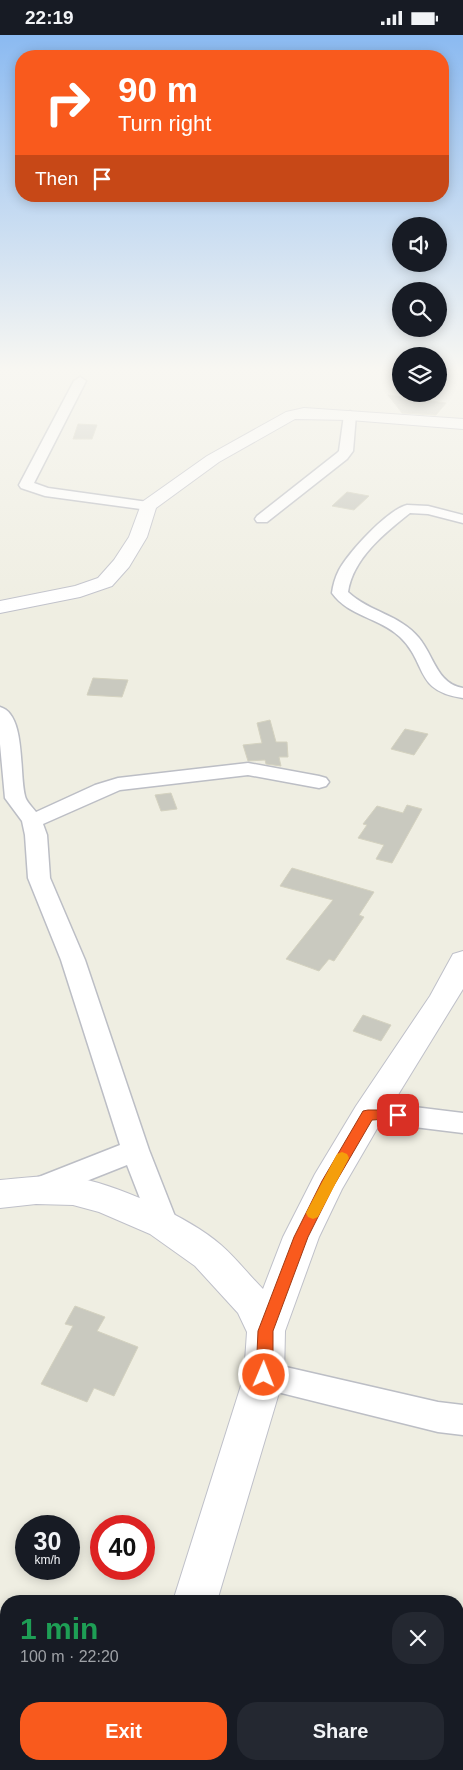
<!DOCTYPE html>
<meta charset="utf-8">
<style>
:root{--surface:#171b24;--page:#242831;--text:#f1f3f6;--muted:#9ea1a6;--accent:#f95a1d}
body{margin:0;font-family:Helvetica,sans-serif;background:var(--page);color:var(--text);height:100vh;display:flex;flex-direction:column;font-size:19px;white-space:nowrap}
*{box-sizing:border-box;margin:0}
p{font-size:16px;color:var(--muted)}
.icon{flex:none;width:28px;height:28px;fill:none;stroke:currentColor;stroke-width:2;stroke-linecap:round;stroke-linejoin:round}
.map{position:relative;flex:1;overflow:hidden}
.drawer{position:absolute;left:0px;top:1560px;width:464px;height:175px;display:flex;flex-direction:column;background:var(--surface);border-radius:20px 20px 0 0;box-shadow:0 2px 12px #0003}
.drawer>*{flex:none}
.top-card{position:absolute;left:15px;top:15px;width:434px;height:152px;border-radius:20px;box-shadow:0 2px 12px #0003;background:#f95a1d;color:#fff;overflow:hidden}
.tools{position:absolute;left:392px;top:182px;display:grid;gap:10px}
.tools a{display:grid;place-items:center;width:55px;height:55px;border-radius:50%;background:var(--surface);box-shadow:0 2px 12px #0003;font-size:25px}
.speed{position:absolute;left:15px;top:1480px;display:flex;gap:10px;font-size:25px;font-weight:700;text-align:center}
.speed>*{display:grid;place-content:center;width:65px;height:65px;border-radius:50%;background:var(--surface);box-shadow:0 2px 12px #0003;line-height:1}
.speed small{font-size:12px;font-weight:400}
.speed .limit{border:8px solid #d22;background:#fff;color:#111}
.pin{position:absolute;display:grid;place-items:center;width:42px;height:42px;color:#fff;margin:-21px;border-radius:10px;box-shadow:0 2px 8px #0006}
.me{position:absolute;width:55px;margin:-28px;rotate:1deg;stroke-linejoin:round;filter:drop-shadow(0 0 4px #0008)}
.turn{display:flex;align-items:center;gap:18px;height:105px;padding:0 20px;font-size:22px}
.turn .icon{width:65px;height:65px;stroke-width:2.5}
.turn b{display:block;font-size:35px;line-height:42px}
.then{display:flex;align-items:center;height:48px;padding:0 20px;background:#0003;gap:10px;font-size:19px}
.round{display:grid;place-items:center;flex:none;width:52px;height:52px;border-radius:20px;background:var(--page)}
.summary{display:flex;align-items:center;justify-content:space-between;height:85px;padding:0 20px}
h1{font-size:30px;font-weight:700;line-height:38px;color:#1e9e55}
.cta{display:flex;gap:10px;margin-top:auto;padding:10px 20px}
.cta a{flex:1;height:58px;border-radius:20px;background:var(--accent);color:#fff;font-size:20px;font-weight:700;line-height:58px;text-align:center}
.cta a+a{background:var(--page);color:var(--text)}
.status{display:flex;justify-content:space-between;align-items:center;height:35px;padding:0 25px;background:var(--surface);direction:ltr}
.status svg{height:14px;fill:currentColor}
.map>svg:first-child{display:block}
</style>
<div class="status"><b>22:19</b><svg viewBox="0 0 49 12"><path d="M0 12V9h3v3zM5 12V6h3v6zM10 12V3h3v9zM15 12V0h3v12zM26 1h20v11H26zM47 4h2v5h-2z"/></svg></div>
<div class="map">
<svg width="463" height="1735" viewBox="0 0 463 1735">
<rect width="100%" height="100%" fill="#efeee2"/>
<g fill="#c9c9bf" stroke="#d4d2c0">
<polygon points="388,360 446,368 436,380 402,378"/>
<polygon points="78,389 97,390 92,404 73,404"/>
<polygon points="347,457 369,461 354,475 332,471"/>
<polygon points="93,643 128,645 122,662 87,660"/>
<polygon points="270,685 276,707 287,707 288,722 279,722 281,731 266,729 265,725 248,726 243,710 262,708 257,688"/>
<polygon points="405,694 428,699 414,720 391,714"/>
<polygon points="171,758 177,774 161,776 155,760"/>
<polygon points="407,770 422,774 392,828 376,824 384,810 358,803 367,790 363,789 377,771 403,778"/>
<polygon points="292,833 374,857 359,880 364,882 334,926 329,924 319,936 286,924 333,865 280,851"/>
<polygon points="363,980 391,990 381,1006 353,996"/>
<polygon points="75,1271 105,1282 97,1296 138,1312 114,1361 94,1353 87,1367 41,1349 73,1291 65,1289"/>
</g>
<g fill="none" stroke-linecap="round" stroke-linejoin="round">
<g stroke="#bcbec5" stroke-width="3">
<g id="street">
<polygon points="80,342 86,346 34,448 48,453 148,467 153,468 155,471 153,474 148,475 45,461 21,453 19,450 74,346"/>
<polygon points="350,376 356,380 353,416 347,424 267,487 257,487 255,484 257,481 337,418 339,416 344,380"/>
<path d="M407 470 428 471 463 480V488L428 479 410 478C385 498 353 523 348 557 369 577 401 580 419 603 434 621 437 649 463 653V663C414 656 428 629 400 602 380 583 348 581 332 558 333 550 335 543 339 535 349 517 387 475 407 470Z"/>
<path d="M0 672C26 679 19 738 25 761 26 766 32 772 36 777L95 750 118 743 248 728 319 741 326 743 329 747 326 751 319 753 248 740 120 755 43 789 47 800 50 843 85 925 149 1115 178 1189 173 1197 163 1201 153 1197 127 1130 41 1164 31 1161 27 1153 31 1145 120 1110 61 925 28 843 25 800 22 786 5 763 0 709Z"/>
<polygon points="398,1070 463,1078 463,1098 398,1090 389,1087 385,1080 389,1073"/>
<polygon points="264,1327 438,1367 463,1370 463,1400 438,1397 253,1351 248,1341 253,1331"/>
<polygon points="0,1636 6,1637 6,1675 0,1674"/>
</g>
</g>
<g stroke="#bfc0c9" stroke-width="2">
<g id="secondary">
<polygon points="304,373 463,384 463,394 350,385 295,384 219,427 156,473 147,502 129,532 112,551 80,562 0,578 0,566 75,551 98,543 114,525 129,502 142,467 207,421 286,377"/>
<path d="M463 916V954L393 1068 410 1071 414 1080 410 1089 398 1092H378L342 1154 319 1202 285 1296 284 1341 217 1566H173L244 1341 247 1297 238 1278 195 1231 150 1199 99 1177 73 1170 36 1169 0 1173V1145C24 1143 49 1139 72 1142 114 1148 189 1182 221 1210 236 1223 249 1240 263 1254L283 1202 315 1139 356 1071 430 961 453 919Z"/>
<polygon points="134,1729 182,1729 183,1735 133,1735"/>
</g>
</g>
<use href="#street" fill="#fff" fill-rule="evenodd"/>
<use href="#secondary" fill="#fff" fill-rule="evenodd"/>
</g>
<linearGradient id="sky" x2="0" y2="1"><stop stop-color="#8bbaf1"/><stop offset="0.58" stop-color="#f8f7f2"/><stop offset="1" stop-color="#f8f7f2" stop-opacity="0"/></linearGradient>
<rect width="463" height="576" fill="url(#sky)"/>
<polygon fill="#f95a1d" stroke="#a23a13" points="368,1075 398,1075 403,1076 405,1080 403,1083 372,1085 333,1152 308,1202 273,1296 273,1340 270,1346 264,1348 259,1346 256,1340 258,1296 294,1202 322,1146 363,1076"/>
<polygon fill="#f59e0b" points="342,1117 347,1119 349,1123 318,1182 313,1184 308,1182 306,1178 308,1174 337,1119"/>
</svg>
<div class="tools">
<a><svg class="icon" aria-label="sound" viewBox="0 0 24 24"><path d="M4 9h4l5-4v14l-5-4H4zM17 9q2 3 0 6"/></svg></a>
<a><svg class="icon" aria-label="search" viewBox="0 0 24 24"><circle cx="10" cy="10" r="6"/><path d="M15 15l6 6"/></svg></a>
<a><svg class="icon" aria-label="layers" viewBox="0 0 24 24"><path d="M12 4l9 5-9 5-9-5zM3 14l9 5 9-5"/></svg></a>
</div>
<div class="speed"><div>30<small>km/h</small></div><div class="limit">40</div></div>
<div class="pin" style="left:398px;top:1080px;background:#d93025"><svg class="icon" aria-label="arrive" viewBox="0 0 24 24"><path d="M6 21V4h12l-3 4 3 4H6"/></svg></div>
<svg class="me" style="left:264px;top:1340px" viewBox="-20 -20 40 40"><circle r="17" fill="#f95a1d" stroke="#fff" stroke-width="3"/><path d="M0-11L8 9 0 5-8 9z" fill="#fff"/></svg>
<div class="top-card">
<div class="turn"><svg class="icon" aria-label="right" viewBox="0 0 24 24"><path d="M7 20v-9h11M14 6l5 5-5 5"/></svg><div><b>90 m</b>Turn right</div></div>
<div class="then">Then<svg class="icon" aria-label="arrive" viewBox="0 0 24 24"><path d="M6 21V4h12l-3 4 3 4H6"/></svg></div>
</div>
<section class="drawer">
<div class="summary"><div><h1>1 min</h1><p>100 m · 22:20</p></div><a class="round"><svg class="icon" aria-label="close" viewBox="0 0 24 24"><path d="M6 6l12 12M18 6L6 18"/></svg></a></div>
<div class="cta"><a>Exit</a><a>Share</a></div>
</section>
</div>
